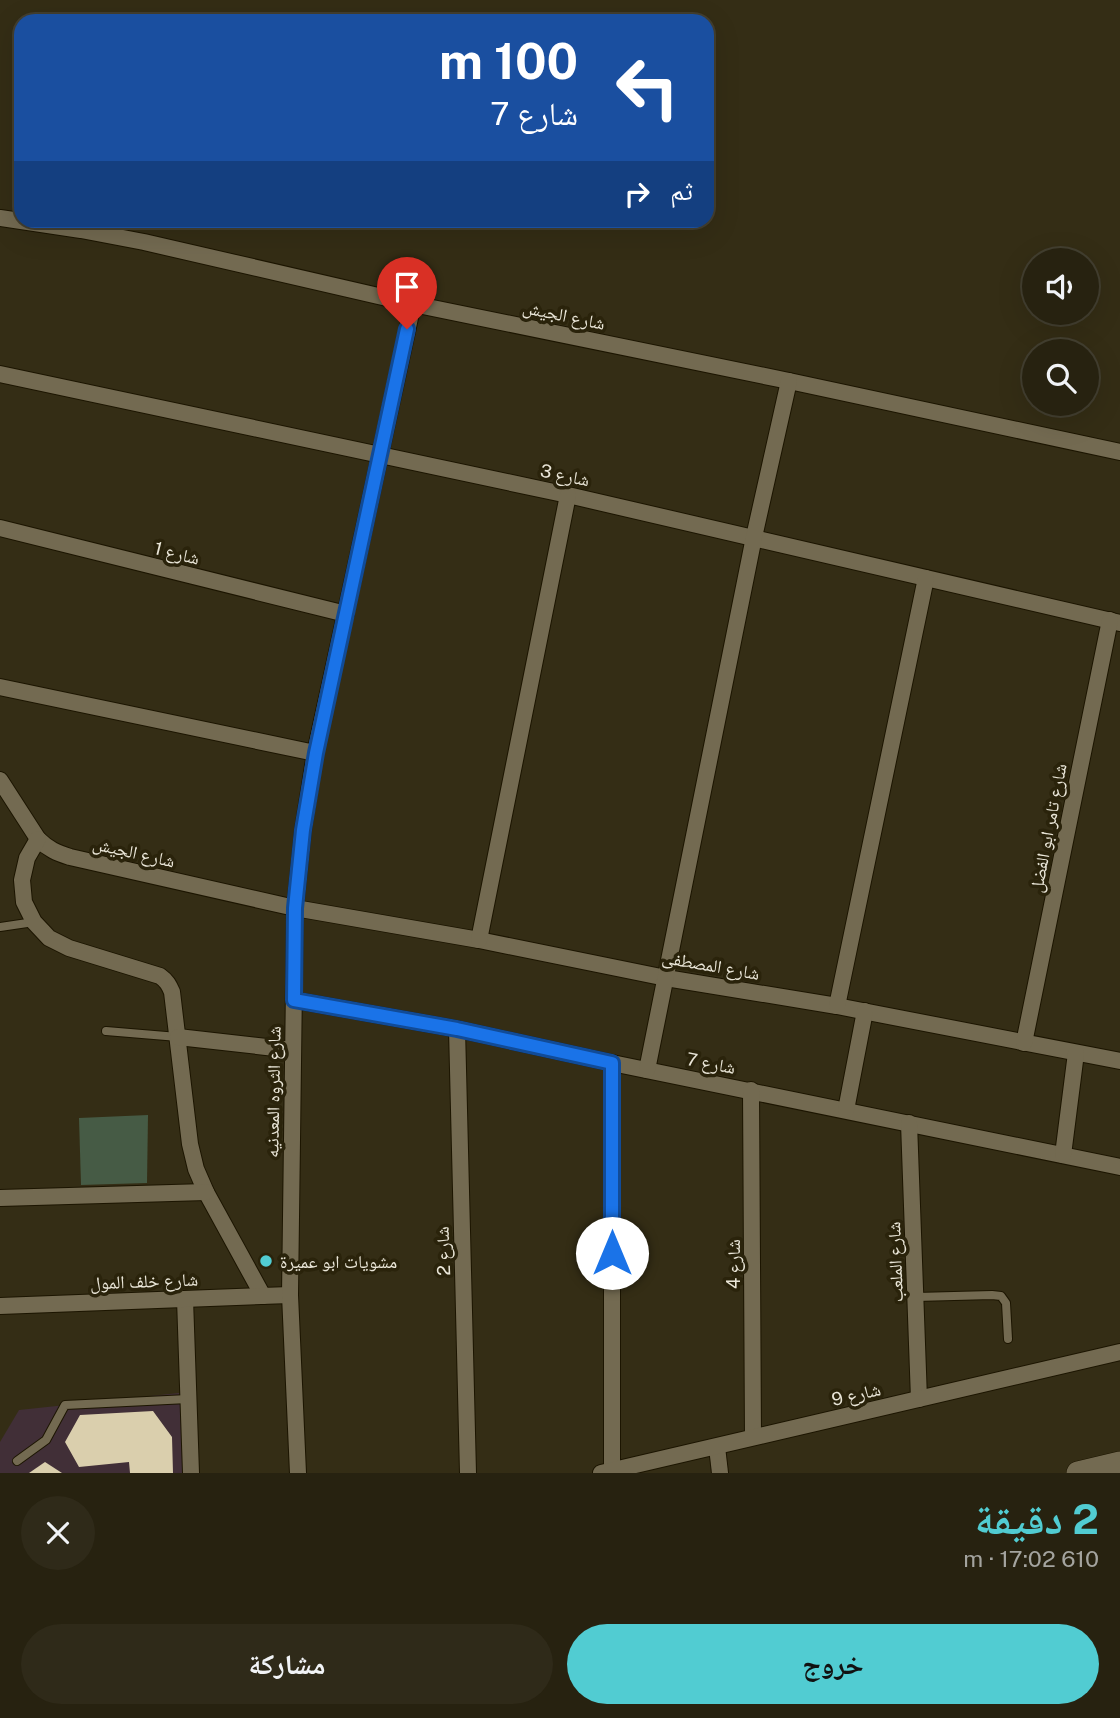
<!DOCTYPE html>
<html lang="ar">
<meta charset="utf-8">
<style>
:root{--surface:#272210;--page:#2f2a19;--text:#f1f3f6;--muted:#a4a49f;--line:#433f30;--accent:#51ccd2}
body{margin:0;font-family:"Public Sans","Noto Naskh Arabic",sans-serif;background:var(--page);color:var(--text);direction:rtl;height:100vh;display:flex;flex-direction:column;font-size:26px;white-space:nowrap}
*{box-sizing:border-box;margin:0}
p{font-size:23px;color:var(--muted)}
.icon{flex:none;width:38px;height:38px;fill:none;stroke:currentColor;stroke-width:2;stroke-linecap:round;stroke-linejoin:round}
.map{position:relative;height:1473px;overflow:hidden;direction:ltr}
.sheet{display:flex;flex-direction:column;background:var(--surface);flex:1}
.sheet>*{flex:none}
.guide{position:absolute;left:14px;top:14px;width:700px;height:214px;border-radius:21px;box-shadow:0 7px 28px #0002,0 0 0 2px var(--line);direction:rtl;background:#1a4fa0;color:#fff;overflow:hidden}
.controls{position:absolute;left:1022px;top:248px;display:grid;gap:14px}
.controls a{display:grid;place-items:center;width:77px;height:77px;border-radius:50%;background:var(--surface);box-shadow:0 7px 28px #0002,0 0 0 2px var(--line);font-size:35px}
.pin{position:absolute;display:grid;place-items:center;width:60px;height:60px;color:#fff;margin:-72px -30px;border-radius:50% 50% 50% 0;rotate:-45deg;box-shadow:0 0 7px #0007}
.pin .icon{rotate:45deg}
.me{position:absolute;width:77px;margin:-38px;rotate:0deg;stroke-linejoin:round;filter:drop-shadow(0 0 5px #0008)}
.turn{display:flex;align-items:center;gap:24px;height:147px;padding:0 21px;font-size:32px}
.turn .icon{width:91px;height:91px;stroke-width:2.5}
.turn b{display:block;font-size:49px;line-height:60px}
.then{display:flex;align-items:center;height:66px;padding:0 21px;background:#0003;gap:14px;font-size:26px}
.round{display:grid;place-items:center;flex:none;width:74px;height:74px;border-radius:37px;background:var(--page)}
.headline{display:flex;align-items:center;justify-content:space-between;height:119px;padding:0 21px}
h1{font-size:42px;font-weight:700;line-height:52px;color:var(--accent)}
.cta{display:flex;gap:14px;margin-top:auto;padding:14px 21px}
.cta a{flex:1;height:80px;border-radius:42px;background:var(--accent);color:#111;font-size:28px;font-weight:700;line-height:80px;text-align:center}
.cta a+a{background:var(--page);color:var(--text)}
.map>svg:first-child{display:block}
</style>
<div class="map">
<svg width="1120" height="1473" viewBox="0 0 1120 1473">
<rect width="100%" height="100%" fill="#342d15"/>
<polygon fill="#412f37" points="179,1393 187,1473 0,1473 0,1442 19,1410"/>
<polygon fill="#465b45" points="148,1115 147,1183 81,1185 79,1118"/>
<g fill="#dacfad">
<polygon points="153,1411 172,1437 173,1473 130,1473 129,1462 79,1467 65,1442 80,1415"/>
<polygon points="45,1462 62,1473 29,1473"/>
</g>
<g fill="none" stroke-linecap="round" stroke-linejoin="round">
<g stroke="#1c1501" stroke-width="10">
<g id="lane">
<polyline points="0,927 34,922"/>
<polyline points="106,1031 178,1037"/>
<polyline points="916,1297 992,1295 1001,1296 1006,1303 1008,1339"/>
<polyline points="17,1461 46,1440 65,1405 188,1399"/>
</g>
</g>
<g stroke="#1c1501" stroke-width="18">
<g id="street">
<polyline points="0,218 81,230 144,242 413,304 789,381 1120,452"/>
<polyline points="0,374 568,495 1120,623"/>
<polyline points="0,528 346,614"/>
<polyline points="0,687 315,753"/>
<path d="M0 780 38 839C48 849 57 853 70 857L295 908 479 940 666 978 837 1006 1120 1061"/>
<path d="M38 839 27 858 22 880 24 902 34 922 49 938 69 948 160 976C167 981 169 985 172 992L190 1144 196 1169 206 1192 263 1296"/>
<polyline points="479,940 568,495"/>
<polyline points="294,1000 457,1029 612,1063 1120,1167"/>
<polyline points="837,1006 926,578"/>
<polyline points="457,1029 468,1473"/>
<polyline points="178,1037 293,1050"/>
<polyline points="1024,1043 1110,620"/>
<polyline points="647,1070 754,537 789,381"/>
<polyline points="751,1090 753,1437"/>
<polyline points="846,1110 865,1011"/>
<polyline points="909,1123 919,1399"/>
<polyline points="1063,1155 1076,1053"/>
<polyline points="0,1198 206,1192"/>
<polyline points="185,1299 191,1473"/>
<polyline points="0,1306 290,1295"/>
<polyline points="717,1447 720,1473"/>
<polyline points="612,1470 612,1063"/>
<polyline points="298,1473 290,1295 295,908 303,830 315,753 413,304"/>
<polyline points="601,1473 1120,1352"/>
</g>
</g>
<g stroke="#1c1501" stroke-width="24">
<polyline id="secondary" points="1078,1473 1120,1463"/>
</g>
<use href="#lane" stroke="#736a51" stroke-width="8"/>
<use href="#street" stroke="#736a51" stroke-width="16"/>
<use href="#secondary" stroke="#736a51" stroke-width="23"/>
</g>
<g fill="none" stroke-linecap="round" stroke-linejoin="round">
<g stroke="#114b97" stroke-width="18">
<polyline id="route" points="407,329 316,753 303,830 295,908 294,1000 457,1029 612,1063 612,1253"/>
</g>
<use href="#route" stroke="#1a73e8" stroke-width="12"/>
</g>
<circle fill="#51ccd2" stroke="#2a230b" stroke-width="2.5" cx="266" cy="1261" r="7"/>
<g text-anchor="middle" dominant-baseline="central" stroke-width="7" stroke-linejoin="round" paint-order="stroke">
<g font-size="18" fill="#eae6d8" stroke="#2a230b">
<text transform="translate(564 315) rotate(12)">شارع الجيش</text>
<text transform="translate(565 475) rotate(12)">شارع 3</text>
<text transform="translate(177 553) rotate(14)">شارع 1</text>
<text transform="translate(1048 828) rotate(-79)">شارع تامر ابو الفضل</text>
<text transform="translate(134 852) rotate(13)">شارع الجيش</text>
<text transform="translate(711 965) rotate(10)">شارع المصطفى</text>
<text transform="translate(711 1063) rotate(11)">شارع 7</text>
<text transform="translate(273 1092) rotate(-89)">شارع الثروه المعدنيه</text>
<text transform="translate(443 1251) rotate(-92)">شارع 2</text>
<text transform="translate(895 1262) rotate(-92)">شارع الملعب</text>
<text transform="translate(733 1264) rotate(-90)">شارع 4</text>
<text transform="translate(144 1281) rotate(-2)">شارع خلف المول</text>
<text transform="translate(856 1394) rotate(-13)">شارع 9</text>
</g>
<g font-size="18" fill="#eae6d8" stroke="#2a230b" text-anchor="start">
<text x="280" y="1261">مشويات ابو عميرة</text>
</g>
</g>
</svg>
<div class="controls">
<a><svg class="icon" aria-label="sound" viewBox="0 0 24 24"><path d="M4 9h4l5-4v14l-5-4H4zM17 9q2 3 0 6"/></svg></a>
<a><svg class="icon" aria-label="search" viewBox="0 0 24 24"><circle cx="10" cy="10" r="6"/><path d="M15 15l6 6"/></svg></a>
</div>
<div class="pin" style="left:407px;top:329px;background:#d93025"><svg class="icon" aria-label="arrive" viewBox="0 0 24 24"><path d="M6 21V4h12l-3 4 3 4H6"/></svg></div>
<svg class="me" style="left:612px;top:1253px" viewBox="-20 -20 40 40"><circle r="19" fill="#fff"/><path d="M0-13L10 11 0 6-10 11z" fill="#1a73e8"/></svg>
<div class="guide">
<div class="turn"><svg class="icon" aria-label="left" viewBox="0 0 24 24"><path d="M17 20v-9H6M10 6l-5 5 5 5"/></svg><div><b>100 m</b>شارع 7</div></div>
<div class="then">ثم<svg class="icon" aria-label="right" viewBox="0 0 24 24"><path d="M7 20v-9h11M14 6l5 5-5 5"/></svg></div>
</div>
</div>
<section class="sheet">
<div class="headline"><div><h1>2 دقيقة</h1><p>610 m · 17:02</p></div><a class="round"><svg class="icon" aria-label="close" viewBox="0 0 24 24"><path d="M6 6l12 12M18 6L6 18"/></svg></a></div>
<div class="cta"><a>خروج</a><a>مشاركة</a></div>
</section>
